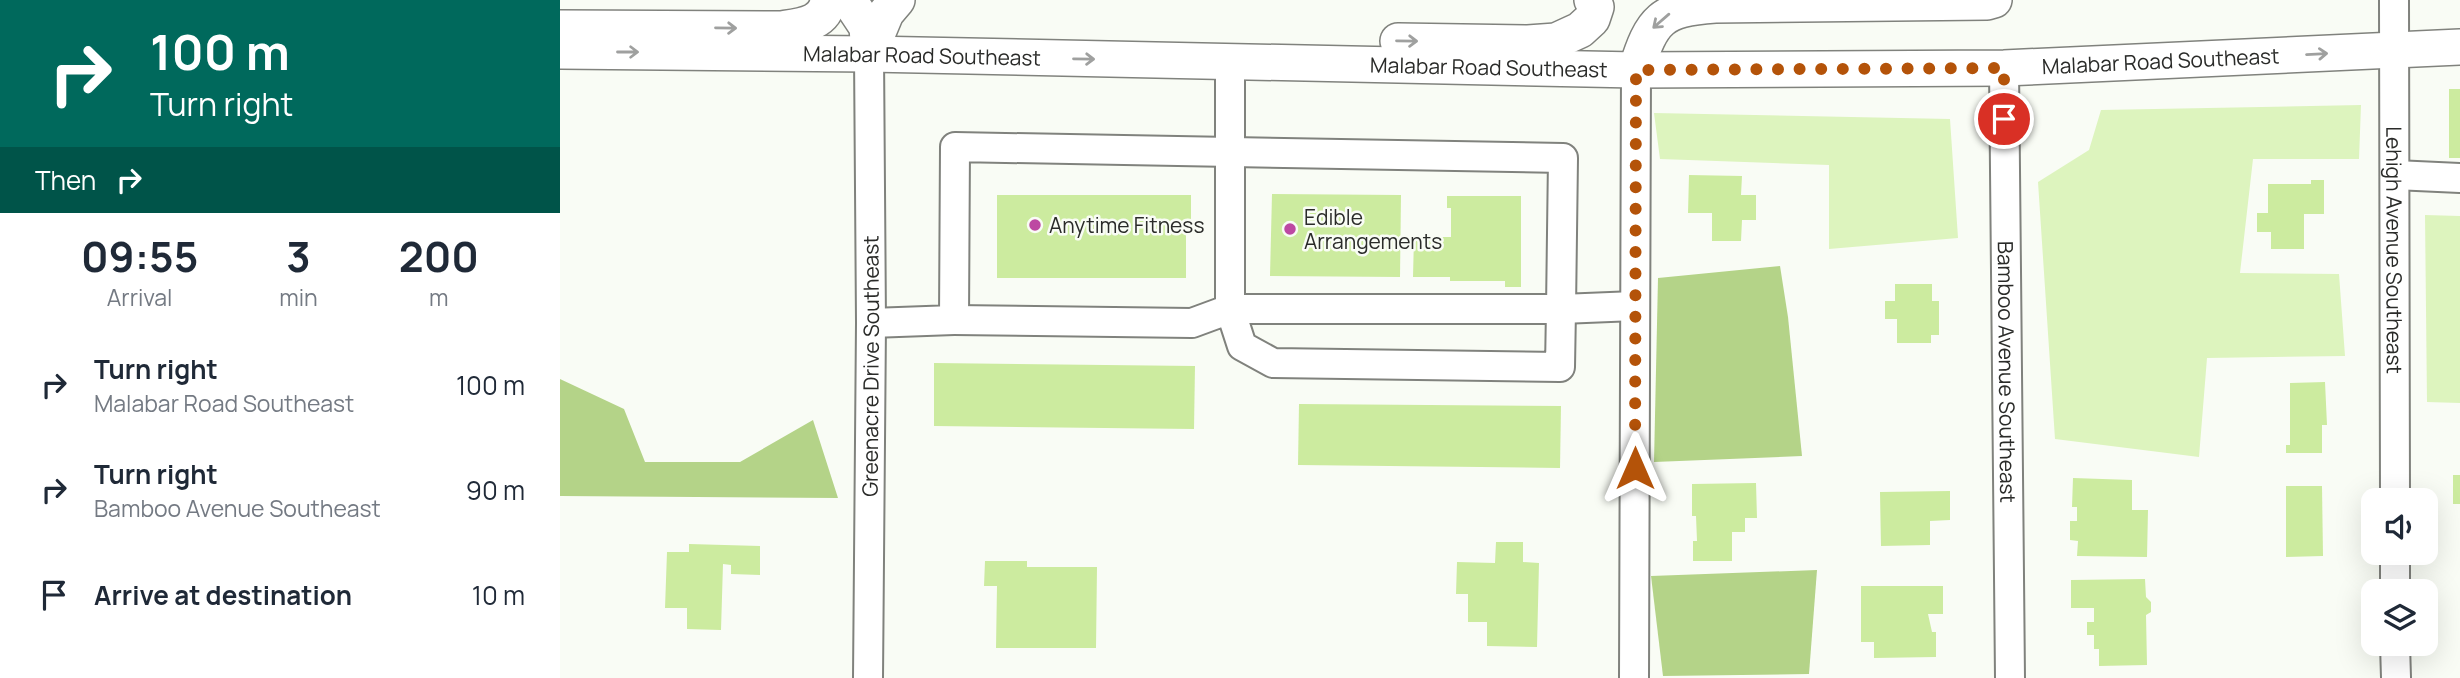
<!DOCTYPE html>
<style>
:root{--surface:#fff;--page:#f2f2f3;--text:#1f2937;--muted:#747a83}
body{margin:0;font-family:Manrope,sans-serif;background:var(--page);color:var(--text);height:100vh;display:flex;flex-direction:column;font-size:26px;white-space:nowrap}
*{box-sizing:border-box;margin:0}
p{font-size:23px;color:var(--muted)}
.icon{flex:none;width:38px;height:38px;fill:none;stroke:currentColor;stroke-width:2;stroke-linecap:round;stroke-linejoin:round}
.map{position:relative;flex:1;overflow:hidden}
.side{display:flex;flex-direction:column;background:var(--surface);width:560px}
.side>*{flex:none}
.hud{background:#00695c;color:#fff;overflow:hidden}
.controls{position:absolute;left:1801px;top:488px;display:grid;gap:14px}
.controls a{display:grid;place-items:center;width:77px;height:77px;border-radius:14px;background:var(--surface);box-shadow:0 7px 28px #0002;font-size:35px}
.pin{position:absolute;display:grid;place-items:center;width:60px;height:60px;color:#fff;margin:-30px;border:4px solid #fff;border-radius:50%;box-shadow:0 2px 7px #0007}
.me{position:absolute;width:77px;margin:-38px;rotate:0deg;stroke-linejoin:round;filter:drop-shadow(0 0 5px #0008)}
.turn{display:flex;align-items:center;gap:24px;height:147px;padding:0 35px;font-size:32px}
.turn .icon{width:91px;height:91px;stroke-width:2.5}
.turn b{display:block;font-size:49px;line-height:60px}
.then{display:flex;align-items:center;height:66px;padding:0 35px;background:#0003;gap:14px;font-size:26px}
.eta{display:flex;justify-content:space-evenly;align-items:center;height:119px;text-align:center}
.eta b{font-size:42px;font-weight:700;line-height:49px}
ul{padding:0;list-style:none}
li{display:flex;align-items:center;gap:21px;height:105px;padding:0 35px}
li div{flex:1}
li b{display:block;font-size:26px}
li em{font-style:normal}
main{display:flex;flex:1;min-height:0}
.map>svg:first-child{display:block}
</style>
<main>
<section class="side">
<div class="hud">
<div class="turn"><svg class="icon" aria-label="right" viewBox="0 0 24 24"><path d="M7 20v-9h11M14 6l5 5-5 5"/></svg><div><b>100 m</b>Turn right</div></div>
<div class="then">Then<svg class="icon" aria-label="right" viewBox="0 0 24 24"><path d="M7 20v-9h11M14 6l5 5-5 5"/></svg></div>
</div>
<div class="eta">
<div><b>09:55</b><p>Arrival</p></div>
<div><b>3</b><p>min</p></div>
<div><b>200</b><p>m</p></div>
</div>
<ul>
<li><svg class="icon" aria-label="right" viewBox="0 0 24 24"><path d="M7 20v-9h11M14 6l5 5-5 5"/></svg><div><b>Turn right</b><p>Malabar Road Southeast</p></div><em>100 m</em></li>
<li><svg class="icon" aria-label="right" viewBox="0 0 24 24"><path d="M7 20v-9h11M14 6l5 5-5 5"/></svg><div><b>Turn right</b><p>Bamboo Avenue Southeast</p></div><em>90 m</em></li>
<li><svg class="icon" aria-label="arrive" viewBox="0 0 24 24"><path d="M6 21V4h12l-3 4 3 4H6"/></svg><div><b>Arrive at destination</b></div><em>10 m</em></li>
</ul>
</section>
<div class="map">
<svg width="1900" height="678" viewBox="0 0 1900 678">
<rect width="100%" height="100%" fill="#f9fcf5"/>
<g fill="#ddf4be">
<polygon points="1801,105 1799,159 1693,159 1680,273 1779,274 1785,356 1647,358 1639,457 1495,439 1478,182 1529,150 1541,110"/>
<polygon points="1094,113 1390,119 1398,238 1269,249 1269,165 1100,159"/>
<polygon points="1865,215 1900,216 1900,403 1867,402"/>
</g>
<g fill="#b4d388">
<polygon points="1220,266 1228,317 1242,456 1094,462 1098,278"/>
<polygon points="0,379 64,409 85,462 180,462 253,420 278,498 0,496"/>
<polygon points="1257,570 1249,674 1103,676 1091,576"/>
</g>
<g fill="#cceb9f">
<rect x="1889" y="89" width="11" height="69"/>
<polygon points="1129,175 1182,176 1181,195 1196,195 1196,220 1182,220 1181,241 1152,241 1152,213 1128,213"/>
<polygon points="1751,180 1764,180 1764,214 1744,214 1744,249 1711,249 1711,232 1697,232 1697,213 1708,213 1708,184 1751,184"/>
<polygon points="712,194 841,195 840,277 710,276"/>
<polygon points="437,195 631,195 631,233 626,233 626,278 437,278"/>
<polygon points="887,196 961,196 961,287 945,287 945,281 890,281 890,277 853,277 854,237 891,237 891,208 887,208"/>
<polygon points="1335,284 1372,284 1372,301 1379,301 1379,335 1371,335 1371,343 1337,343 1337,319 1325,319 1325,301 1335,301"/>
<polygon points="374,363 635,366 634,429 374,426"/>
<polygon points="1765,382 1767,425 1762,425 1762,453 1726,453 1726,445 1730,445 1730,383"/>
<polygon points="739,404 1001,406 1000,468 738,465"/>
<rect x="1893" y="475" width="7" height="29"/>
<polygon points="1513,478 1572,480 1572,510 1588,510 1587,557 1517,556 1518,541 1510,540 1510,521 1517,521 1517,507 1512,507"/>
<polygon points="1196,483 1197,518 1185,518 1185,532 1172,532 1172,561 1133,561 1133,541 1137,541 1136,516 1132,516 1132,484"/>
<polygon points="1726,486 1762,486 1763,556 1726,557"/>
<polygon points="1390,491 1390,520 1370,521 1370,545 1321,546 1320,492"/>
<polygon points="936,542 963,542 963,562 979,563 977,647 927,646 927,622 908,622 908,594 896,594 897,562 935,563"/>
<polygon points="129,544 200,546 200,575 171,574 171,565 163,564 161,630 127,629 127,608 105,608 107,552 129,552"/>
<polygon points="425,561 467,561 467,567 537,567 536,648 436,648 437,586 424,586"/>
<polygon points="1585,579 1586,597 1591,602 1591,612 1586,615 1587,665 1539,666 1539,649 1534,649 1534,635 1527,635 1527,622 1534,622 1534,608 1511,608 1511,580"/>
<polygon points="1301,586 1383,586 1383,614 1368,614 1372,632 1376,632 1376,657 1314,658 1314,642 1301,642"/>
</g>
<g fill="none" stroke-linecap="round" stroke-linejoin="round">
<g stroke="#80827d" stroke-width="32">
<g id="minor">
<path id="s1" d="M1834 0 1835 500"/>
<path id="s2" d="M1444 68 1450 678"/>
<polyline points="1835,175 1900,178"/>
<polyline points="394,320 632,323 670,309 682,346 713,363 1000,367 1001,309 670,309 670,62"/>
<polyline points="311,323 394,320 395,147 1003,158 1001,309 1075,306"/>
<polyline points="1835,553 1835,592"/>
<polyline points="1835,644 1836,678"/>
<path id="s3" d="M308 678 311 323 309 54"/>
<polyline points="1074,678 1076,70"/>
</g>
</g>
<g stroke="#80827d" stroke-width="38">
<g id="major">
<polyline points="289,0 307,27 309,54"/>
<path d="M0 28 221 29C240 26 266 24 268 0"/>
<polyline points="838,41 968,43 996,41 1020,30 1032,19 1036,7 1032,0"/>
<path id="s4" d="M0 51 309 54 1076 70 1444 68 1900 47"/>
<polyline points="309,54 326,13 337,0"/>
<path d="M1076 70C1092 19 1101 9 1155 5L1427 2 1434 0"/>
</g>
</g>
<use href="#minor" stroke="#fff" stroke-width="28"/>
<use href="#major" stroke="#fff" stroke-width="35"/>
</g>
<defs><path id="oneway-shaft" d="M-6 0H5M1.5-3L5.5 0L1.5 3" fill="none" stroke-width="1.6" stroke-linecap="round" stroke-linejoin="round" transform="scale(1.75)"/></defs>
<g stroke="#9fa09f">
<use href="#oneway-shaft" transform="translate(1101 21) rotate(139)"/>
<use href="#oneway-shaft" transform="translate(166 28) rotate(1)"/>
<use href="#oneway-shaft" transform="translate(847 41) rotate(1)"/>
<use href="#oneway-shaft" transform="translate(68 52)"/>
<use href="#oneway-shaft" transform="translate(1757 54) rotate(-3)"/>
<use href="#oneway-shaft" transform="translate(524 59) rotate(1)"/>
</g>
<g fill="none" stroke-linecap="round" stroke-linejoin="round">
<polyline stroke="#b45309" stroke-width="12" stroke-dasharray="0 21.6" points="1075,468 1076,70 1444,68 1444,119"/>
</g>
<g fill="#bd49a2" stroke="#f9fcf5" stroke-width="2.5">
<circle cx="475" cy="225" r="7"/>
<circle cx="730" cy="229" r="7"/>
</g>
<g text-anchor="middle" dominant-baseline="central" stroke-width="5" stroke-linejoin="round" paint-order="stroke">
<g font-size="21" fill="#2a2b29" stroke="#f9fcf5">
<text stroke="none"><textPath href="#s4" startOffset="362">Malabar Road Southeast</textPath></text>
<text stroke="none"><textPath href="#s4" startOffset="1601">Malabar Road Southeast</textPath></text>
<text stroke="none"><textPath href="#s4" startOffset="929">Malabar Road Southeast</textPath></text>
<text stroke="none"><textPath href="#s1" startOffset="250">Lehigh Avenue Southeast</textPath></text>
<text stroke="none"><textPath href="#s3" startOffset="312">Greenacre Drive Southeast</textPath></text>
<text stroke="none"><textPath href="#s2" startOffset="304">Bamboo Avenue Southeast</textPath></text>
</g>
<g font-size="21" fill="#2a2b29" stroke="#f9fcf5" text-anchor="start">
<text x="744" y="217">Edible<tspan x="744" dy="24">Arrangements</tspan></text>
<text x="489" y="225">Anytime Fitness</text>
</g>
</g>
</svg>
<div class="controls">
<a><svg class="icon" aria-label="sound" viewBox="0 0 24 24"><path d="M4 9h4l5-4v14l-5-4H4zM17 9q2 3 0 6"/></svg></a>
<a><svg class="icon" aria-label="layers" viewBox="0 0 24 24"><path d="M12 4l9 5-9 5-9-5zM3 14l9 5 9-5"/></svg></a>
</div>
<div class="pin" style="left:1444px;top:119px;background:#d93025"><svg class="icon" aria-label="arrive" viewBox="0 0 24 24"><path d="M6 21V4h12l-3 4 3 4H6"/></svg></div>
<svg class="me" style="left:1075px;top:468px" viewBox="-20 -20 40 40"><path d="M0-17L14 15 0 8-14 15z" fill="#b45309" stroke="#fff" stroke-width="4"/></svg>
</div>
</main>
